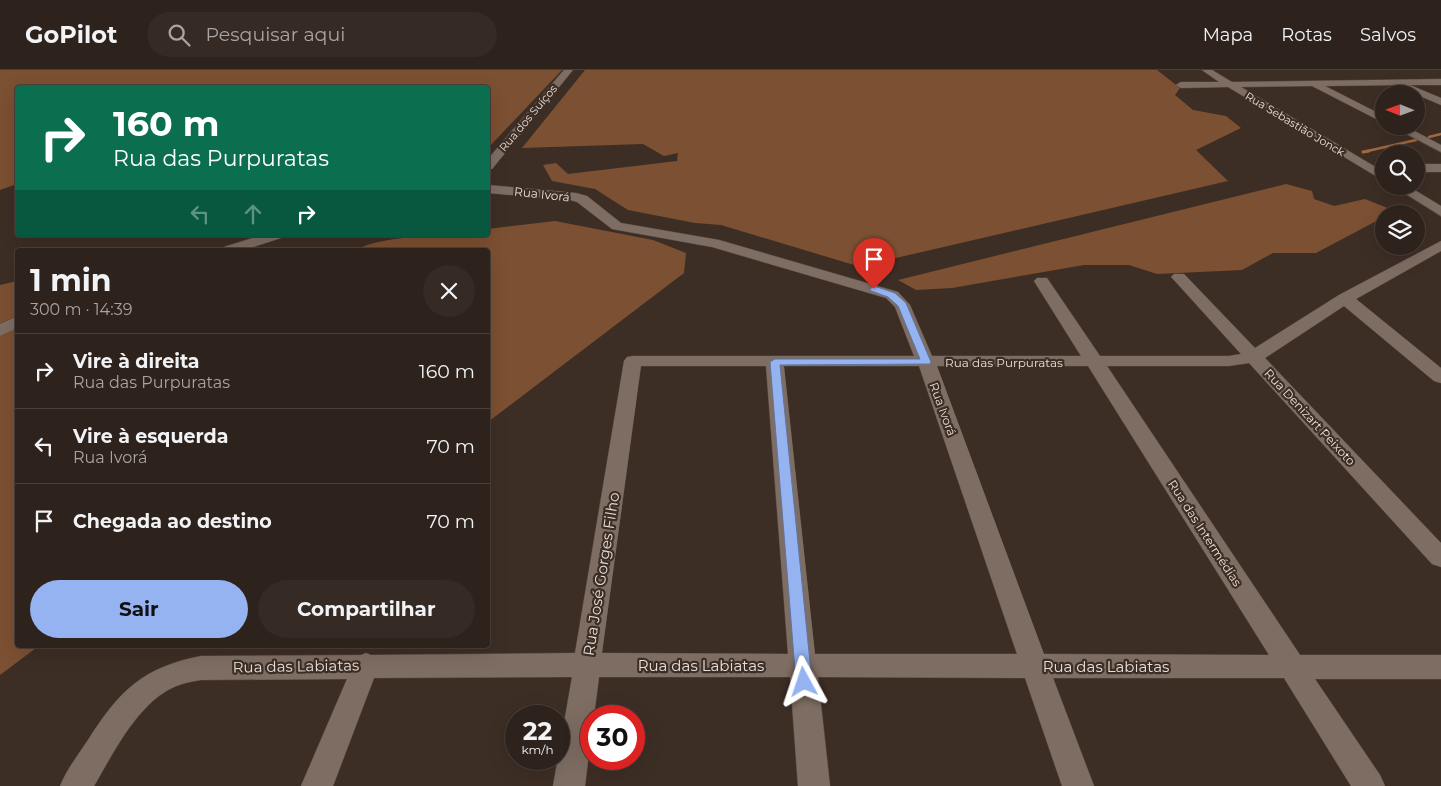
<!DOCTYPE html>
<html lang="pt">
<head>
<meta charset="utf-8">
<style>
  body { margin:0; font-family:Montserrat,sans-serif; background:#362a25; color:#f1f3f6; height:100vh; display:flex; flex-direction:column; font-size:19px; white-space:nowrap }
  * { box-sizing:border-box; margin:0 }
  p { font-size:16px; color:#a7a4a3 }
  .icon { flex:none; width:28px; height:28px; fill:none; stroke:currentColor; stroke-width:2; stroke-linecap:round; stroke-linejoin:round }
  .map { position:relative; flex:1; overflow:hidden }
  .drawer { position:absolute; left:15px; top:178px; width:475px; height:400px; display:flex; flex-direction:column; background:#2e221c; border-radius:5px; box-shadow:0 5px 20px #0002,0 0 0 1px #493f3b }
  .drawer>* { flex:none }
  .top-card { position:absolute; left:15px; top:15px; width:475px; height:152px; border-radius:5px; box-shadow:0 5px 20px #0002,0 0 0 1px #493f3b; background:#0b6e4f; color:#fff; overflow:hidden }
  .needle { width:32px; rotate:271deg }
  .tools { position:absolute; left:1375px; top:15px; display:grid; gap:10px }
  .tools a { display:grid; place-items:center; width:50px; height:50px; border-radius:50%; background:#2e221c; box-shadow:0 5px 20px #0002,0 0 0 1px #493f3b; font-size:25px }
  .speed { position:absolute; left:505px; top:635px; display:flex; gap:10px; font-size:25px; font-weight:700; text-align:center }
  .speed>* { display:grid; place-content:center; width:65px; height:65px; border-radius:50%; background:#2e221c; box-shadow:0 5px 20px #0002,0 0 0 1px #493f3b; line-height:1 }
  .speed small { font-size:12px; font-weight:400 }
  .speed .limit { border:8px solid #d22; background:#fff; color:#111 }
  .pin { position:absolute; display:grid; place-items:center; width:42px; height:42px; color:#fff; margin:-51px -21px; border-radius:50% 50% 50% 0; rotate:-45deg; box-shadow:0 0 5px #0007 }
  .pin .icon { rotate:45deg }
  .me { position:absolute; width:55px; margin:-28px; rotate:355deg; stroke-linejoin:round; filter:drop-shadow(0 0 4px #0008) }
  .turn { display:flex; align-items:center; gap:18px; height:105px; padding:0 15px; font-size:22px }
  .turn .icon { width:65px; height:65px; stroke-width:2.5 }
  .turn b { display:block; font-size:35px; line-height:42px }
  .lanes { display:flex; align-items:center; height:48px; padding:0 15px; background:#0003; justify-content:center; gap:25px; direction:ltr }
  .lanes .off { opacity:.35 }
  .round { display:grid; place-items:center; flex:none; width:52px; height:52px; border-radius:26px; background:#362a25 }
  .summary { display:flex; align-items:center; justify-content:space-between; height:85px; padding:0 15px }
  h1 { font-size:30px; font-weight:700; line-height:38px }
  .primary-button { display:flex; gap:10px; margin-top:auto; padding:10px 15px }
  .primary-button a { flex:1; height:58px; border-radius:30px; background:#95b2f1; color:#111; font-size:20px; font-weight:700; line-height:58px; text-align:center }
  .primary-button a+a { background:#362a25; color:#f1f3f6 }
  ul { padding:0; list-style:none }
  li { display:flex; align-items:center; gap:15px; height:75px; padding:0 15px; border-top:1px solid #493f3b }
  li div { flex:1 }
  li b { display:block; font-size:19px }
  li em { font-style:normal }
  header { display:flex; align-items:center; gap:30px; box-sizing:border-box; height:70px; padding:0 25px; background:#2e221c; border-bottom:1px solid #493f3b }
  header strong { font-size:24px }
  nav { display:flex; gap:28px; margin-inline-start:auto; font-size:18px }
  .search { width:350px; height:45px; background:#362a25; display:flex; align-items:center; gap:12px; box-sizing:border-box; padding:0 18px; border-radius:28px; color:#a7a4a3; font-size:19px }
  .map>svg:first-child { display:block }
</style>
</head>
<body>
<header>
<strong>GoPilot</strong>
<div class="search"><svg class="icon" aria-label="search" viewBox="0 0 24 24"><circle cx="10" cy="10" r="6"/><path d="M15 15l6 6"/></svg>Pesquisar aqui</div>
<nav><a>Mapa</a><a>Rotas</a><a>Salvos</a></nav>
</header>
<div class="map">
<svg width="1441" height="716" viewBox="0 0 1441 716">
  <rect width="100%" height="100%" fill="#3d2e25"/>
  <path fill="#7c5032" d="M0,0H562L488,78V18H18L17,114L0,120Z
    M585,0H1157L1180,18L1175,25L1193,40L1226,46L1241,58L1196,80L1228,111L883,191L864,198L721,155L695,153L628,140L595,119L552,111L543,95L556,93L568,104L677,91L678,83L664,86L643,74L522,78Z
    M1286,114L1312,121L1314,129L1334,136L1365,129L1390,139L1388,144H1384V147L1316,183H1273L1242,200L1157,204L1129,195H1084L952,218L916,220L898,210Z
    M555,151L653,170L686,183L684,203L488,352V180H356C384,164 454,165 488,165V159Z
    M17,211L18,575H40L0,605V215Z"/>
  <g fill="none" stroke-linecap="round" stroke-linejoin="round">
    <path stroke="#a16840" stroke-width="2.5" d="M1429,67L1441,64
      M1363,82L1416,70"/>
    <path stroke="#a16840" stroke-width="3" d="M1363,82L1369,81"/>
    <g stroke="#574a42" stroke-width="1">
      <path id="minor" d="M564,0H573L492,99H488V89Z
        M1202,0H1212L1232,12L1441,9V15H1410L1441,28V35L1401,18L1400,15L1325,16L1384,46V53L1312,16L1241,17L1384,102V111L1228,17L1181,18L1176,15L1181,12H1219Z
        M1391,56H1405L1441,75V82Z
        M1416,94H1441V102H1416Z
        M488,115L576,123L587,126L621,153L719,170L898,222L910,235L932,286H1081L1034,211L1037,208H1047L1100,286H1229L1241,284L1174,210L1171,207L1174,204H1184L1255,278L1339,225L1441,171V181L1356,229L1441,298V313L1434,311L1344,236L1265,288L1441,473V497L1432,494L1249,293L1229,296H1107L1300,585H1441V609H1315L1380,705L1385,716H1351L1284,608H1053L1094,716H1062L1025,608L818,607L830,716H798L790,607H599L594,646H591V667L585,716H553L572,607L374,608L333,716H301L347,609L201,610C195,611 188,612 182,614C141,626 114,682 94,716H60C67,699 78,685 88,670C119,621 143,597 201,586L361,585L366,583L371,585L575,583L624,291L627,287L633,286H914L895,237L886,228L712,177L612,159L577,132L570,130L488,123ZM641,296H766L788,584L602,583ZM784,296H919L1017,584H815ZM937,296H1088L1269,585L1044,584Z
        M1393,116H1408L1441,136V146Z
        M262,165H283L281,168L244,180H222L224,177Z
        M18,246V258L0,266V254Z"/>
    </g>
    <use href="#minor" fill="#7e6d62" fill-rule="evenodd"/>
  </g>
  <path fill="#95b2f1" stroke="#61749d" d="M874,216L895,223L906,233L931,292L930,294L780,295L812,612L810,617L804,619L799,617L796,612L770,292L775,289H920L898,236L888,227L871,221L870,219Z"/>
  <g text-anchor="middle" dominant-baseline="central" stroke-width="4.5" stroke-linejoin="round" paint-order="stroke">
    <g font-size="11" fill="#e9dfd9" stroke="#3d2e25">
      <text transform="translate(528 48) rotate(-50)">Rua dos Suíços</text>
      <text transform="translate(1295 54) rotate(31)">Rua Sebastião Jonck</text>
    </g>
    <g font-size="12" fill="#e9dfd9" stroke="#3d2e25">
      <text transform="translate(542 124) rotate(6)">Rua Ivorá</text>
      <text x="1004" y="292">Rua das Purpuratas</text>
      <text transform="translate(943 339) rotate(70)">Rua Ivorá</text>
      <text transform="translate(1310 347) rotate(47)">Rua Denizart Peixoto</text>
      <text transform="translate(1205 463) rotate(57)">Rua das Intermédias</text>
    </g>
    <g font-size="15" fill="#e9dfd9" stroke="#3d2e25">
      <text transform="translate(601 504) rotate(-81)">Rua José Gorges Filho</text>
      <text x="701" y="595">Rua das Labiatas</text>
      <text transform="translate(296 596) rotate(-1)">Rua das Labiatas</text>
      <text x="1106" y="596">Rua das Labiatas</text>
    </g>
  </g>
</svg>
<div class="tools">
<a><svg class="needle" viewBox="-14 -14 28 28"><path d="M0-13l5 13h-10z" fill="#e53935"/><path d="M0 13l5-13h-10z" fill="#a7a4a3"/></svg></a>
<a><svg class="icon" aria-label="search" viewBox="0 0 24 24"><circle cx="10" cy="10" r="6"/><path d="M15 15l6 6"/></svg></a>
<a><svg class="icon" aria-label="layers" viewBox="0 0 24 24"><path d="M12 4l9 5-9 5-9-5zM3 14l9 5 9-5"/></svg></a>
</div>
<div class="speed"><div>22<small>km/h</small></div><div class="limit">30</div></div>
<div class="pin" style="left:874px;top:219px;background:#d93025"><svg class="icon" aria-label="arrive" viewBox="0 0 24 24"><path d="M6 21V4h12l-3 4 3 4H6"/></svg></div>
<svg class="me" style="left:804px;top:612px" viewBox="-20 -20 40 40"><path d="M0-17L14 15 0 8-14 15z" fill="#95b2f1" stroke="#fff" stroke-width="4"/></svg>
<div class="top-card">
<div class="turn"><svg class="icon" aria-label="right" viewBox="0 0 24 24"><path d="M7 20v-9h11M14 6l5 5-5 5"/></svg><div><b>160 m</b>Rua das Purpuratas</div></div>
<div class="lanes"><svg class="icon off" aria-label="left" viewBox="0 0 24 24"><path d="M17 20v-9H6M10 6l-5 5 5 5"/></svg><svg class="icon off" aria-label="ahead" viewBox="0 0 24 24"><path d="M12 20V5M6 11l6-6 6 6"/></svg><svg class="icon" aria-label="right" viewBox="0 0 24 24"><path d="M7 20v-9h11M14 6l5 5-5 5"/></svg></div>
</div>
<section class="drawer">
<div class="summary"><div><h1>1 min</h1><p>300 m · 14:39</p></div><a class="round"><svg class="icon" aria-label="close" viewBox="0 0 24 24"><path d="M6 6l12 12M18 6L6 18"/></svg></a></div>
<ul>
<li><svg class="icon" aria-label="right" viewBox="0 0 24 24"><path d="M7 20v-9h11M14 6l5 5-5 5"/></svg><div><b>Vire à direita</b><p>Rua das Purpuratas</p></div><em>160 m</em></li>
<li><svg class="icon" aria-label="left" viewBox="0 0 24 24"><path d="M17 20v-9H6M10 6l-5 5 5 5"/></svg><div><b>Vire à esquerda</b><p>Rua Ivorá</p></div><em>70 m</em></li>
<li><svg class="icon" aria-label="arrive" viewBox="0 0 24 24"><path d="M6 21V4h12l-3 4 3 4H6"/></svg><div><b>Chegada ao destino</b></div><em>70 m</em></li>
</ul>
<div class="primary-button"><a>Sair</a><a>Compartilhar</a></div>
</section>
</div>
</body>
</html>
